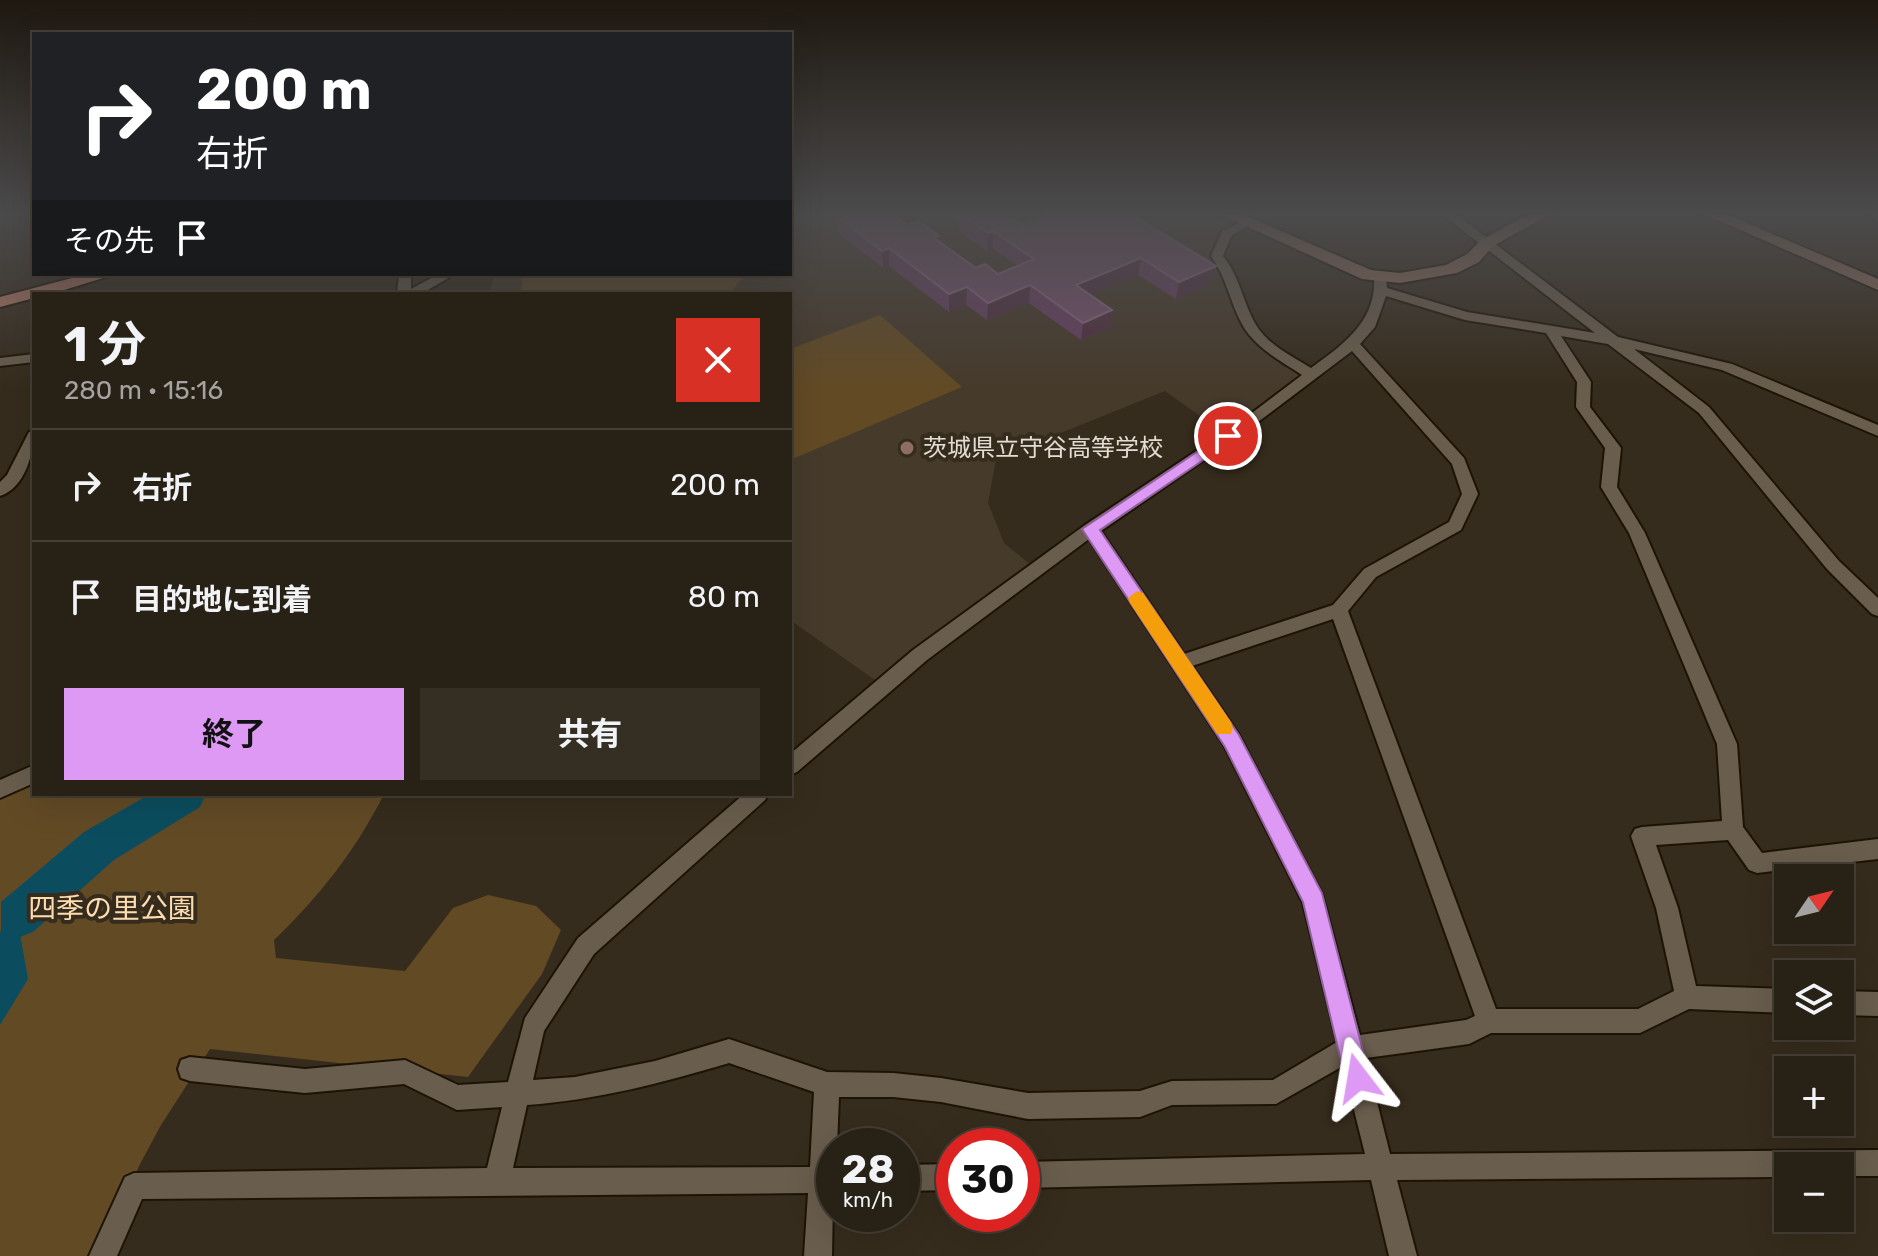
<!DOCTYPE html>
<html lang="ja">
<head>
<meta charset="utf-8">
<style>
  body { margin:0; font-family:Rubik,"Noto Sans JP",sans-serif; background:#342e23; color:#f1f3f6; height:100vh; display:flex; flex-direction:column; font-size:30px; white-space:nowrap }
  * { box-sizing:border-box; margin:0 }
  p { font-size:26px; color:#a5a3a1 }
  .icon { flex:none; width:44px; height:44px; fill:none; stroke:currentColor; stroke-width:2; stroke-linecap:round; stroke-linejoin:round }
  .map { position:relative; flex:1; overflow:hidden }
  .panel { position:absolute; left:32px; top:292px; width:760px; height:504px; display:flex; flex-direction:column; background:#282116; border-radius:0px; box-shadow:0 8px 32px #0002,0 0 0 2px #443e35 }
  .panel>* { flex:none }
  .top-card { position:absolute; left:32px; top:32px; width:760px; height:244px; border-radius:0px; box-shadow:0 8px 32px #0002,0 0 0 2px #443e35; background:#202124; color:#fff; overflow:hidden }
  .needle { width:52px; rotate:55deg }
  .fabs { position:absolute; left:1774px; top:864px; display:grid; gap:16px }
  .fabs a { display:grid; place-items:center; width:80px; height:80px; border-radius:0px; background:#282116; box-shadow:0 8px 32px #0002,0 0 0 2px #443e35; font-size:40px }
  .speed { position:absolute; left:816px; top:1128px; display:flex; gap:16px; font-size:40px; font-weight:700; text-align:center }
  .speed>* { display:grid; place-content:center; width:104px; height:104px; border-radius:50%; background:#282116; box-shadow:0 8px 32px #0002,0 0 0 2px #443e35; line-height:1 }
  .speed small { font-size:20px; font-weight:400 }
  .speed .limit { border:12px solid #d22; background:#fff; color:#111 }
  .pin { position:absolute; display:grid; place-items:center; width:68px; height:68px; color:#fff; margin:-34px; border:4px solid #fff; border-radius:50%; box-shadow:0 2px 8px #0007 }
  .me { position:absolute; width:88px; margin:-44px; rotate:346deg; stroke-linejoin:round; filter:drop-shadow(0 0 6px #0008) }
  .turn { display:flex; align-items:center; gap:28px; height:168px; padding:0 32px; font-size:36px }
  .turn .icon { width:104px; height:104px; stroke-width:2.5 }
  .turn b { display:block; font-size:56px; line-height:68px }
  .then { display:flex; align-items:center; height:76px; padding:0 32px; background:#0003; gap:16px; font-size:30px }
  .round { display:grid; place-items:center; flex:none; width:84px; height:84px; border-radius:0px; background:#342e23 }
  .headline { display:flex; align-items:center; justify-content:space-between; height:136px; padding:0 32px }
  h1 { font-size:48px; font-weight:700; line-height:60px }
  .action { display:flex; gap:16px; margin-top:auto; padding:16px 32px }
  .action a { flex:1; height:92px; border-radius:0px; background:#dd99f3; color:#111; font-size:32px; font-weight:700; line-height:92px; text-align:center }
  .action a+a { background:#342e23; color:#f1f3f6 }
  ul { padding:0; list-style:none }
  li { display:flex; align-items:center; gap:24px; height:112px; padding:0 32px; border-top:2px solid #443e35 }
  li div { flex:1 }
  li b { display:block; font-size:30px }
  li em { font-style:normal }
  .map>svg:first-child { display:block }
</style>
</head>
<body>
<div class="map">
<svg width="1878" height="1256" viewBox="0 0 1878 1256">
  <rect width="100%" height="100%" fill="#362c1d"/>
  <path fill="#463a2b" d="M790,212H1207L1234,226L1218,233L1217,256L1257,337L1312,375L1228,436L1165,391L996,459L988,503L1004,543L1036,569L882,685L790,620V294H490L494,274H790Z"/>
  <path fill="#624a25" d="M523,274H746L729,294H521Z
    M880,315L962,387L790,460V349Z
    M34,774V794H384C356,850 319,897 274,940L276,958L405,971L453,908L488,895L536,906L561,930L542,974L468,1077L210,1049L161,1125L139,1166L103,1256H0V789Z"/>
  <path fill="#0b4d5e" d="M17,917L28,979L0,1025V1136V932Z"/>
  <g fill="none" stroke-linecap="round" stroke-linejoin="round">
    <path fill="#0b4d5e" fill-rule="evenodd" d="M150,794H206L200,807L114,860L33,932L17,938L1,932V902L84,832Z"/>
    <g stroke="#1e1406" stroke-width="4">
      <path id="street" d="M1439,212H1453L1618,337L1732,364L1878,425V436L1722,370L1634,349L1709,407L1839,561L1878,598V616L1872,614L1827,569L1699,413L1608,344L1561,336L1591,382L1590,407L1621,448L1617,487L1645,533L1737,744L1743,827L1762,853L1878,839V859L1757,873L1749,870L1728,840L1656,845L1678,908L1696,986L1788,989V1013L1689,1009L1640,1033H1491L1469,1044L1366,1058L1390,1154L1878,1150V1176H1840V1166H1788V1177L1397,1180L1417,1256H1389L1371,1180L1022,1188V1162L1365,1154L1343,1066L1276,1104L1172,1105L1140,1117L1028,1119L941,1102L893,1097H839L837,1146H834L832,1256H804L808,1193L142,1199L117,1256H89L125,1177L134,1173L487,1168L502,1107L457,1110L404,1084L305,1093L190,1081L181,1078L178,1069L181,1060L190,1057L305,1069L405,1060L458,1085L508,1082L525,1018L578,938L744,794H768L765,800L594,954L544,1031L533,1080L575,1077L655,1061L729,1039L827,1072L893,1073L941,1078L1028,1093L1140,1091L1172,1081L1273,1080L1337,1042L1303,903L1225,747L1089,539L927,660L797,772L790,775V754L913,650L1085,525L1240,422L1302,375C1281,361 1257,349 1243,326C1230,303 1227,278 1211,256L1222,231L1246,220L1252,224L1231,236L1223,256C1240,277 1243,303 1256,325C1268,345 1292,356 1311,368C1343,345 1377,321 1374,277L1380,273L1386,277L1387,288L1467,312L1595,333ZM1386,296L1465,320L1546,333L1577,382L1576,407L1605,448L1601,487L1629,533L1717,744L1722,821L1642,827L1635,829L1631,836L1656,908L1674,991L1638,1009H1496L1348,611L1376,577L1461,530L1478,494L1464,458L1360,344L1375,327ZM1352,351L1452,464L1462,494L1449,522L1364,569L1333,605L1184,654L1101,531L1250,428ZM1333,619L1475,1016L1466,1020L1360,1035L1322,894L1239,735L1192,666ZM729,1063L814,1092L810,1167L513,1168L527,1105C597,1100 662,1083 729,1063Z
        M1866,212H1878V221Z
        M399,274H411V289L439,274H455L421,294H397Z
        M34,354V362L0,366V358Z
        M34,430C34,453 25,488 0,496V482L7,475L29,432Z
        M34,765V783L0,798V780Z
        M1840,991L1878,992V1016L1840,1015Z
        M954,1164V1190L902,1191V1165Z"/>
    </g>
    <g stroke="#1e1406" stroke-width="4">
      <path id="secondary" d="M1215,212H1237L1371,270L1400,273L1446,265L1467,254L1481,240L1533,212H1554L1493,246L1479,262L1457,273L1400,283L1362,279Z
        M1699,212H1721L1878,279V290Z"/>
    </g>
    <g stroke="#1e1406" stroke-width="4">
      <path id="primary" d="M87,274H116L51,294H34V298L0,307V297Z"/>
    </g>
    <use href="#street" fill="#695d4d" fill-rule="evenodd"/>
    <use href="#secondary" fill="#8d6c59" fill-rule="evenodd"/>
    <use href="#primary" fill="#b27a66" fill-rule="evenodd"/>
  </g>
  <path fill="#674063" d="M944,212H1001L1023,225L1045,217L1042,215V212H1127L1212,283L1176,299L1138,275L1091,295L1112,310L1110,328L1081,340L1029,303L987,320L966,305L949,312L889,266L883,268L838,233L837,216L908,225L939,241L976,268L998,274L1018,266L993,249L987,251L959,231V225L944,214Z"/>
  <path fill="#4e3142" d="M993,231V249L987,251L988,233Z
    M889,248V266L883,268L882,251Z
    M1141,258L1138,275L1074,303L1076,285Z
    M1216,266L1212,283L1176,299L1179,282Z
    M1030,285L1029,303L987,320L988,303Z
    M967,287L966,305L949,312V294Z
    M1112,310L1110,328L1081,340L1083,323Z"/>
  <path fill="#75516f" stroke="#86667f" stroke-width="2" d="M848,212H890L908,225L918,221L939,236L934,238L976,268L985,264L998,274L1034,259L993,231L988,233L959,214L964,212H1001L1023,225L1056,212H1127L1216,266L1179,282L1141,258L1076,285L1112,310L1083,323L1030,285L988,303L967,287L949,294L889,248L882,251L837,216Z"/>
  <linearGradient id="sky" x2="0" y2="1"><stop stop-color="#1e1810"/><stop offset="0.55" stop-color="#4c4b4c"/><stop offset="1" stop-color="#4c4b4c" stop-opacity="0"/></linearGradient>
  <rect width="1878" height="388" fill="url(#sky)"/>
  <path fill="#dd99f3" stroke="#90639e" stroke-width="2" d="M1228,431L1233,433V440L1100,530L1239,735L1322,893L1370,1078L1366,1086L1358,1090L1349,1086L1345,1078L1303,902L1225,747L1082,529Z"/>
  <path fill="#f59e0b" d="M1137,591L1143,593L1231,722L1233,728L1231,734H1217L1130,603L1128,598Z"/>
  <circle fill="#8d6e63" stroke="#362c1d" stroke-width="3" cx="907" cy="448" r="8"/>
  <g text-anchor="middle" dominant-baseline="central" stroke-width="8" stroke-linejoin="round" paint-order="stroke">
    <g font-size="24" fill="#e3dcd3" stroke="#362c1d" text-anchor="start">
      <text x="923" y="448">茨城県立守谷高等学校</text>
    </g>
    <g font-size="28" fill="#fdddb0" stroke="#362c1d">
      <text x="112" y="908">四季の里公園</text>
    </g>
  </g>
</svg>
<div class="fabs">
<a><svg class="needle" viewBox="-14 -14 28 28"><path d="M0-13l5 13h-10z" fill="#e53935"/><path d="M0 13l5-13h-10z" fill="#a5a3a1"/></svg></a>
<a><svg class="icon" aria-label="layers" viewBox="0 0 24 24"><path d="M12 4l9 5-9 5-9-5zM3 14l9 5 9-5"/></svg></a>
<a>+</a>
<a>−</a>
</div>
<div class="speed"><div>28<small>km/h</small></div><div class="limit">30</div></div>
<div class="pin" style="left:1228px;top:436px;background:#d93025"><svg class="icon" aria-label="arrive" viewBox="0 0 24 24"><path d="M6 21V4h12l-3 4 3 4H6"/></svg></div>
<svg class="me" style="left:1358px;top:1078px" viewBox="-20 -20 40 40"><path d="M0-17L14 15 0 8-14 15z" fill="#dd99f3" stroke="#fff" stroke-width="4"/></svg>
<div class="top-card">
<div class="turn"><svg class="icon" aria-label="right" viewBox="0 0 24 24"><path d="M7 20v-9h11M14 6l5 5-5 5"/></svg><div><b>200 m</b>右折</div></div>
<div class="then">その先<svg class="icon" aria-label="arrive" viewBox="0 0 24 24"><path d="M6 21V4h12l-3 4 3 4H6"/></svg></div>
</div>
<section class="panel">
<div class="headline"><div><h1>1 分</h1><p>280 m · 15:16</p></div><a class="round" style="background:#d93025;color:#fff"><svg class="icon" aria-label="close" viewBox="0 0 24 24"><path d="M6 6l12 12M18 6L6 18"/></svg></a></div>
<ul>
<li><svg class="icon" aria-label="right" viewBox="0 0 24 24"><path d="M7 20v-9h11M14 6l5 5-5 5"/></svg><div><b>右折</b></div><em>200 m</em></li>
<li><svg class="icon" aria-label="arrive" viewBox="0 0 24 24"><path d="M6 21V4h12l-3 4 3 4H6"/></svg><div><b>目的地に到着</b></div><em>80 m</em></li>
</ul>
<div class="action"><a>終了</a><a>共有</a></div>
</section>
</div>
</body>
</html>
